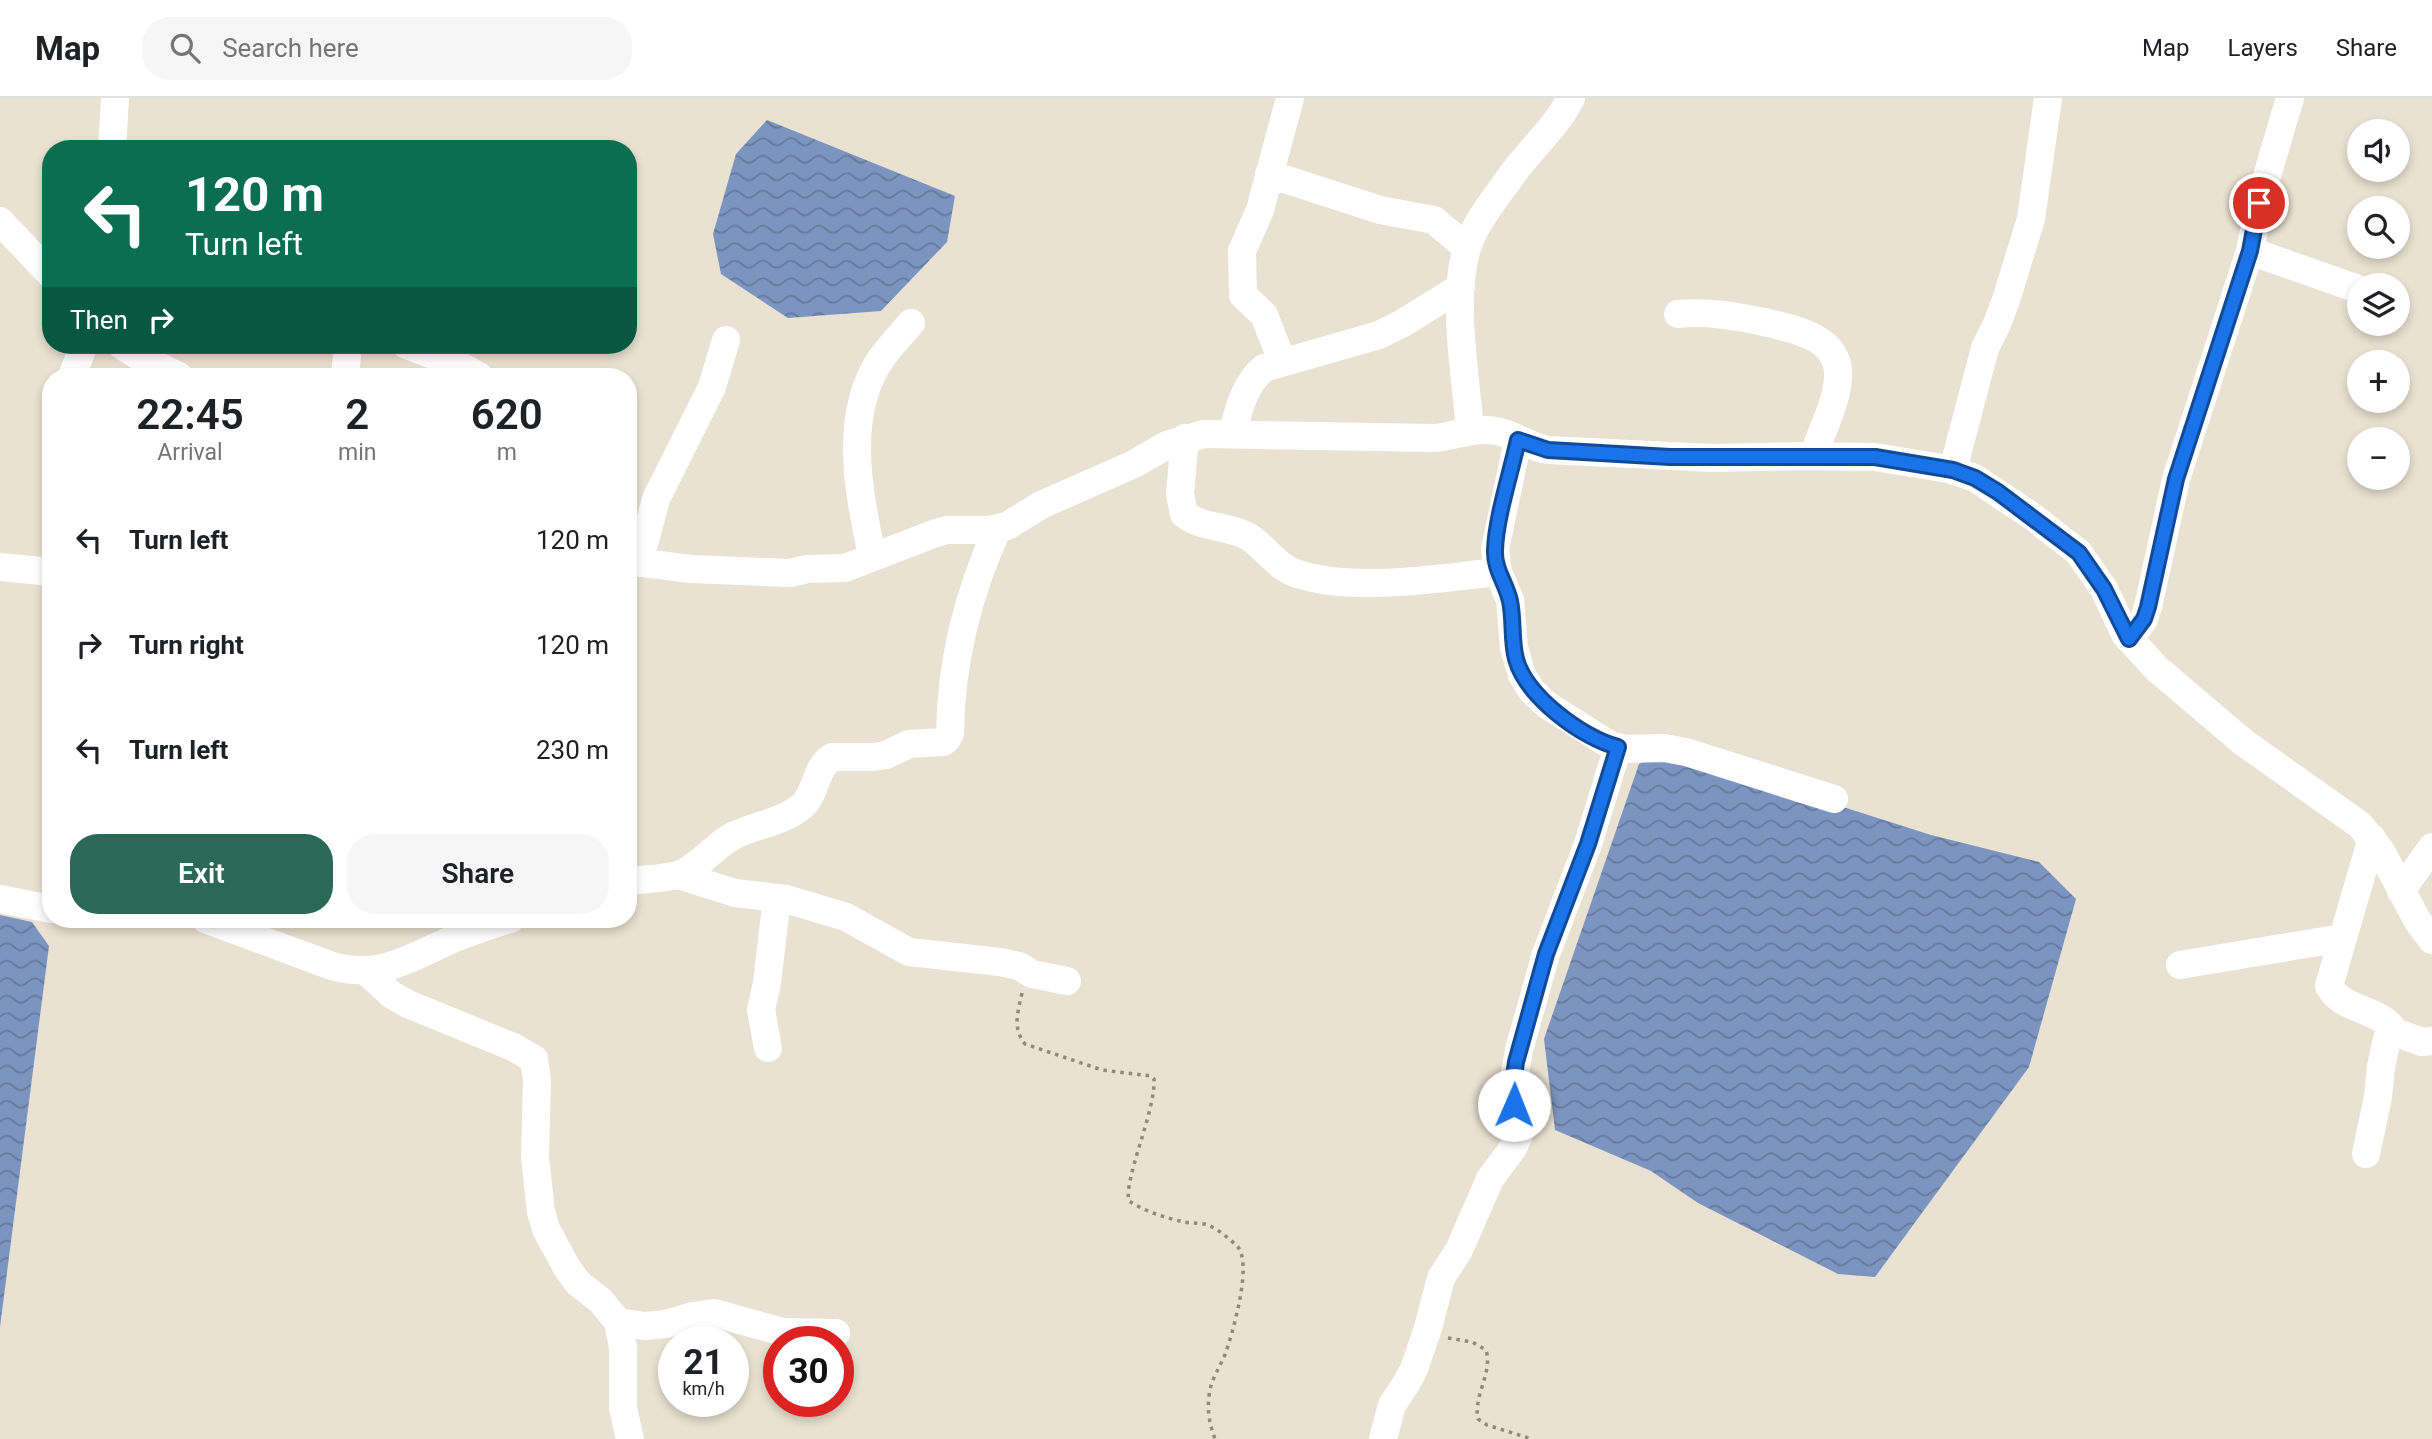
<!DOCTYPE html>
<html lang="en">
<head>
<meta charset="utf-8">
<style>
  body { margin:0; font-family:Roboto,sans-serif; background:#f6f6f6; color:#202124; height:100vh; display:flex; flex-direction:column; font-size:26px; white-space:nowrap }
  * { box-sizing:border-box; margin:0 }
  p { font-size:23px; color:#757577 }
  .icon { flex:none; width:38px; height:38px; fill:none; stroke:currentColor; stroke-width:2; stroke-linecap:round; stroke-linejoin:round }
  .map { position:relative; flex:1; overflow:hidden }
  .side { position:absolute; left:42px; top:270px; width:595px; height:560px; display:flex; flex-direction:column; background:#fff; border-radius:28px; box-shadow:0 4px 10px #0003 }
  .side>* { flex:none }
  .banner { position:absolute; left:42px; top:42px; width:595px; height:214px; border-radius:28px; box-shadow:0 4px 10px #0003; background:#0b6e4f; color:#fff; overflow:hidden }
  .controls { position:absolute; left:2347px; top:21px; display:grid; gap:14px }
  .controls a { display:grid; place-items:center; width:63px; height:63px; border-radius:50%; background:#fff; box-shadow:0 4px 10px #0003; font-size:35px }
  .speed { position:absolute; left:658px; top:1228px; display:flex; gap:14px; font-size:35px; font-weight:700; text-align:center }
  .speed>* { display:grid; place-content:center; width:91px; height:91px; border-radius:50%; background:#fff; box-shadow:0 4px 10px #0003; line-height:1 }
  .speed small { font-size:18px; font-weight:400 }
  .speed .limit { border:10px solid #d22; background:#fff; color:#111 }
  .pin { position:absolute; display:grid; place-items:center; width:60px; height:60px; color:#fff; margin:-30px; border:4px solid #fff; border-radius:50%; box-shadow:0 2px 7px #0007 }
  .me { position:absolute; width:77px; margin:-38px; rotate:1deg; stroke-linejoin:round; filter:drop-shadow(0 0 5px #0008) }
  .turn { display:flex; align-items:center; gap:24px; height:147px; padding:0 28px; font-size:32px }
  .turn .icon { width:91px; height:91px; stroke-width:2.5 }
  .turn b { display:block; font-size:49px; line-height:60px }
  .then { display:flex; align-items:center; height:66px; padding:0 28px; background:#0003; gap:14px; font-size:26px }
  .eta { display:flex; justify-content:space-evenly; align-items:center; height:119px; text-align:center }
  .eta b { font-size:42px; font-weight:600; line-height:49px }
  .primary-button { display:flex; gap:14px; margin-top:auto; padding:14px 28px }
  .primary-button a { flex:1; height:80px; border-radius:28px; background:#2a6955; color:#fff; font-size:28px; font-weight:600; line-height:80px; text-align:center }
  .primary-button a+a { background:#f6f6f6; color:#202124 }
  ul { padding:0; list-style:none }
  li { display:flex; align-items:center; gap:21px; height:105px; padding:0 28px }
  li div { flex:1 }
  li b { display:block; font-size:26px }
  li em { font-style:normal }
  header { display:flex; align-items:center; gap:42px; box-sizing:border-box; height:98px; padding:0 35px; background:#fff; border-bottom:2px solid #e0e0e0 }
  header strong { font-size:33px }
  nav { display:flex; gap:38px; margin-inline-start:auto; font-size:24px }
  .search { width:490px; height:63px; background:#f6f6f6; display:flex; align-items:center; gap:18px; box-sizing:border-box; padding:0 24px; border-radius:28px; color:#757577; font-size:26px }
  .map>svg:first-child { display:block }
</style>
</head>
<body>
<header>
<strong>Map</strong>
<div class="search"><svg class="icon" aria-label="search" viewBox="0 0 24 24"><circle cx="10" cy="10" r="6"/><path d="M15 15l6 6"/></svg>Search here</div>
<nav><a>Map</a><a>Layers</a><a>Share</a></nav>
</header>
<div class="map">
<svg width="2432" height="1341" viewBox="0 0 2432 1341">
  <defs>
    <pattern id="water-waves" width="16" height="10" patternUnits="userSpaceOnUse" patternTransform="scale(1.75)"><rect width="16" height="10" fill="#7c94c0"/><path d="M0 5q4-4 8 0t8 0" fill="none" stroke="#66799c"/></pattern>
  </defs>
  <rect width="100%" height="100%" fill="#e9e1d1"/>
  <path fill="url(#water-waves)" d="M767,22L955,98L947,144L881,213L788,220L721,176L713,136L736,56Z
    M1659,655L1702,664L1931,737L2039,764L2076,801L2029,969L1875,1179L1838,1176L1698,1105L1651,1073L1555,1032L1544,941L1639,666Z
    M0,817L32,824L49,848L0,1229Z"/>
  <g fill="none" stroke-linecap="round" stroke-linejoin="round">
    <path stroke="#8f897e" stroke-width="3.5" stroke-dasharray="3.5 5" stroke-linecap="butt" d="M1022,895C1018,914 1012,930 1025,946L1102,972L1151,978L1154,981C1156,1012 1123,1083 1129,1103C1144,1113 1166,1120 1184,1124C1193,1126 1202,1124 1210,1128C1219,1132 1228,1140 1236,1147C1254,1162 1233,1233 1226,1254C1220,1270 1210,1282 1209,1299C1207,1314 1210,1327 1215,1341
      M1448,1240L1472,1244L1486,1252C1493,1275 1473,1298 1478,1321L1487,1327L1532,1341"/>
    <path stroke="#fff" stroke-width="28" d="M112,51L115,0
      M1269,76L1380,112L1434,122L1467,150
      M0,123L51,177
      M2250,153L2358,191
      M1678,216C1708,213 1734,218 1764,224C1794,231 1841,239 1838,280C1837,304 1821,335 1813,358
      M121,247L140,259L179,278
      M406,247L457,266L479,278
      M1282,263L1264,217L1243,197L1242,153L1260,112L1290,0
      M72,278L84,247
      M345,278L347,258L346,247
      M1470,332C1466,279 1451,201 1467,150C1475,125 1494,102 1509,81C1528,53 1556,30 1571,0
      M1232,336C1239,311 1244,287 1264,270L1379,237L1403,225L1461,189
      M1185,340L1180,396L1184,416C1203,431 1229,427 1249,439C1266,450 1276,468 1295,475C1352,495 1440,480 1498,474
      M1518,342L1495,451L1498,474L1510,502L1514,550L1522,577L1532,593L1547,607L1610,647L1626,651L1664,650L1686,654L1834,701
      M1953,372L1985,250L1997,226L2006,202L2031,121L2048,0
      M872,459C860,397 843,325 877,267C886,252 899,239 911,225
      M628,463L691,471L790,475L807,471L845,470L936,435L947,432H990L1007,428L1041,407L1134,366L1167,347L1204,336L1435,340C1456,338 1474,329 1496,333C1514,336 1529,349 1548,352L1713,360L1806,358L1875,359L1948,371L1975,380L2033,419L2079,455L2104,491L2125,536L2156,570L2243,644L2360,727L2381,753L2417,822L2432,842
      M639,465L656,401L712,289L726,242
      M0,469L51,474
      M2129,541L2144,521L2148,509L2176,381L2250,153L2259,105L2290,0
      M2372,740L2329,888C2341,913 2382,910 2395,934
      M678,777L735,795L786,801L846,819L909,854L1000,864L1019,868L1032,876L1067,883
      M628,783C645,781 665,781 681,776C699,769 714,748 733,738C754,727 784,724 802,708C817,695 815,669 832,659H873L886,657L909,646L943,644L947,641L950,635C951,564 968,495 998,430
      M2401,793L2432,749
      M0,801L51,811
      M205,821L332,868C380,882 412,859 455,840C473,833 492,826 511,821
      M2180,867L2342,840
      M366,873L392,897L408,906L513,949L534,961L537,982L535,1059L541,1114L546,1131L567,1170L578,1185L601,1203L618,1224L623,1249V1310L630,1341
      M768,950L761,912L767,885L777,800
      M2366,1056L2378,999L2381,969L2387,941L2395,934L2422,944L2432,943
      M618,1224L645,1228L666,1226L693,1218L714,1215L783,1234L836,1235
      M1383,1341L1392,1307L1406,1286L1414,1271L1428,1230L1441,1180L1459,1152L1490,1081L1513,1050L1519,1037L1512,992L1519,952L1546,856L1588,746L1618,649"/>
  </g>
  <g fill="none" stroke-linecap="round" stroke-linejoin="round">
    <g stroke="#114b97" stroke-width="18">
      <path id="route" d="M1514,1007L1512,992L1516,964L1546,856L1588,746L1618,649C1582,640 1526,598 1516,561C1511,542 1514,522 1510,503C1506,485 1494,471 1495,452C1496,420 1511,374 1518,342L1548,352L1670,359H1875L1953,372L1975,380L1998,394L2079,455L2104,491L2129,541L2144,521L2148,509L2176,381L2250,153L2259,105"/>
    </g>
    <use href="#route" stroke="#1a73e8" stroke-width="12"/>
  </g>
</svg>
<div class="controls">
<a><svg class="icon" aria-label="sound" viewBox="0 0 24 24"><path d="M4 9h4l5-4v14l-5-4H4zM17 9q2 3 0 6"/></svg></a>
<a><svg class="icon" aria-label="search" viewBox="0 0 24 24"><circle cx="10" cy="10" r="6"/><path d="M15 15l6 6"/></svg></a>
<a><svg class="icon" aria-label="layers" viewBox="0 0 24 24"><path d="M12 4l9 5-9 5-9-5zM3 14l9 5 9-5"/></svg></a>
<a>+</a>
<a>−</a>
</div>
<div class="speed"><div>21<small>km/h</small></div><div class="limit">30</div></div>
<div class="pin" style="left:2259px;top:105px;background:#d93025"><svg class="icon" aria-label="arrive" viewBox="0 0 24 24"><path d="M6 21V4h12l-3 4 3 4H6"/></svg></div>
<svg class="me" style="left:1514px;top:1007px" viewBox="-20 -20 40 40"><circle r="19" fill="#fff"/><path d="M0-13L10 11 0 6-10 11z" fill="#1a73e8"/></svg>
<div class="banner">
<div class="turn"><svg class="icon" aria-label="left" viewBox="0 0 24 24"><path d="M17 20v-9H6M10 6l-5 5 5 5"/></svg><div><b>120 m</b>Turn left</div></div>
<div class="then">Then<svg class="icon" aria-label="right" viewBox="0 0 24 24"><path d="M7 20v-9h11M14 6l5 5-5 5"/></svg></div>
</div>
<section class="side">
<div class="eta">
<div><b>22:45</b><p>Arrival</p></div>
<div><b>2</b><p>min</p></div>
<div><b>620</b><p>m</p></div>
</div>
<ul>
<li><svg class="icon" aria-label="left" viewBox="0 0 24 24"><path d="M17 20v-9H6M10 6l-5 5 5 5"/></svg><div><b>Turn left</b></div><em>120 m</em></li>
<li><svg class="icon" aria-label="right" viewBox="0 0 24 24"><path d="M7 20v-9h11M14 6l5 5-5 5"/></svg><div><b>Turn right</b></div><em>120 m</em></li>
<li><svg class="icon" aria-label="left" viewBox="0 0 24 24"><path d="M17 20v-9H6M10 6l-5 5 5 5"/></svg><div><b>Turn left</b></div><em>230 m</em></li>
</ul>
<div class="primary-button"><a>Exit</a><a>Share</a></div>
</section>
</div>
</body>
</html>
